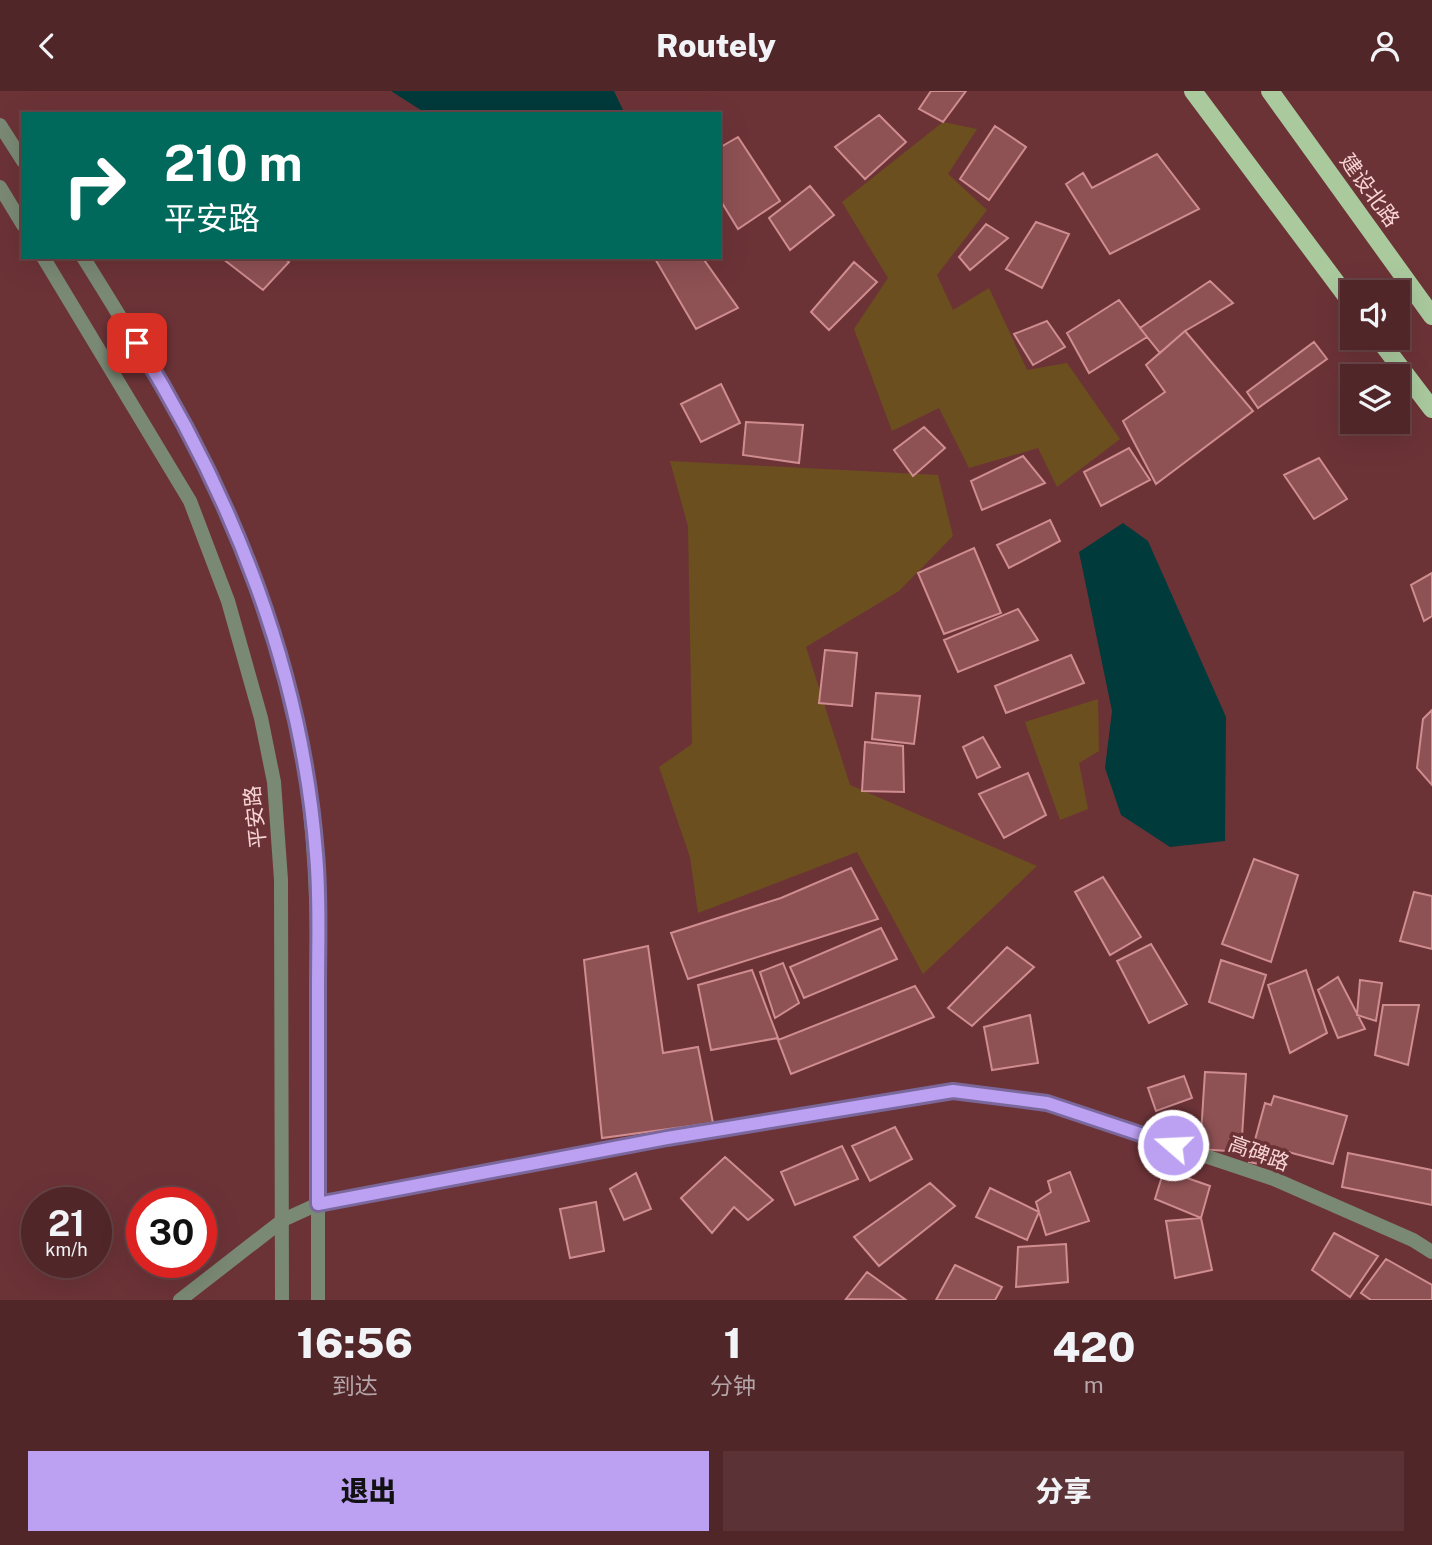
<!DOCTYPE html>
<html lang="zh">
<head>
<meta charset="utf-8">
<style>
  body { margin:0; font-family:"Public Sans","Noto Sans SC",sans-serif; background:#5b3235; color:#f1f3f6; height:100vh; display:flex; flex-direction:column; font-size:26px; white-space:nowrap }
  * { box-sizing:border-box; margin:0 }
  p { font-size:23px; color:#b4a5a8 }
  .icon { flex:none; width:38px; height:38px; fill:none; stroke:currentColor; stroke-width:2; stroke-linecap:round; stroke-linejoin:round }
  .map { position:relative; height:1209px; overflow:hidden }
  .drawer { display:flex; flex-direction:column; background:#512629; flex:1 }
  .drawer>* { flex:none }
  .guide { position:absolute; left:21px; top:21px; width:700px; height:147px; border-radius:0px; box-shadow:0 7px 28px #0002,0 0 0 2px #674346; background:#00695c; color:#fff; overflow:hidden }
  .fabs { position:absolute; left:1340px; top:189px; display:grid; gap:14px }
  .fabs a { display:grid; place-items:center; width:70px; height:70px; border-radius:0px; background:#512629; box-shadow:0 7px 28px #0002,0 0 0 2px #674346; font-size:35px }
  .speed { position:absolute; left:21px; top:1096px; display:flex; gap:14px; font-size:35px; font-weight:700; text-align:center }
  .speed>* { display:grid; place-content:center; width:91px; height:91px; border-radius:50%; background:#512629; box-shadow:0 7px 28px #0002,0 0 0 2px #674346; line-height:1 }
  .speed small { font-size:18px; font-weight:400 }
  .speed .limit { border:10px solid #d22; background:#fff; color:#111 }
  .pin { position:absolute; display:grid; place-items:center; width:60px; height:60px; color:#fff; margin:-30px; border-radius:14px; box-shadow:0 4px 10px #0006 }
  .me { position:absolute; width:77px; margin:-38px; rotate:289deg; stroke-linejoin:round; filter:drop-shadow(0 0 5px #0008) }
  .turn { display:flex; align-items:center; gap:24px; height:147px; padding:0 28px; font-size:32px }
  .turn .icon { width:91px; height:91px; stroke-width:2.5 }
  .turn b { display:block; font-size:49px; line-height:60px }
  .eta { display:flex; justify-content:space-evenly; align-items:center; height:119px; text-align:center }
  .eta b { font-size:42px; font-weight:800; line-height:49px }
  .button { display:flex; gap:14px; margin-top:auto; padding:14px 28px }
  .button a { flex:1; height:80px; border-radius:0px; background:#bca0f2; color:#111; font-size:28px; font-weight:800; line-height:80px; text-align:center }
  .button a+a { background:#5b3235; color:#f1f3f6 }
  header { display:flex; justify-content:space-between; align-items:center; height:91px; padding:0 28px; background:#512629; font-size:32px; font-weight:800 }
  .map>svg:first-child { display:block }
</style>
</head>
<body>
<header><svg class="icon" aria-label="back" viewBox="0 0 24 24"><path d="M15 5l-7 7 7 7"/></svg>Routely<svg class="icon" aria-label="person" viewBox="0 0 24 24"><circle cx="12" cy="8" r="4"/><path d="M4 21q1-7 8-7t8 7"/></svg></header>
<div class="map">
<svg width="1432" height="1209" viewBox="0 0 1432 1209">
  <rect width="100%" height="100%" fill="#6c3337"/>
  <path fill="#6c4f1f" d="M943,31L977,38L948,83L987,119L937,184L953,219L989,197L1027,279L1067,272L1120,348L1057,396L1038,357L969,377L939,317L892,340L854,238L888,187L842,111Z
    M670,370L938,384L953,445L899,500L806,556L850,694L1037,775L923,883L857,761L698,822L690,766L659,676L692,653L688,435Z
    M1098,608L1099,660L1079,672L1088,718L1060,729L1025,631Z"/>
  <path fill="#003a3b" d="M391,0H614L623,19L620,23H427Z
    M1123,432L1148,450L1226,626L1225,750L1170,756L1121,724L1105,677L1112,620L1079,461Z"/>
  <path fill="#8e5154" stroke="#d08d90" stroke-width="2" d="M931,0H966L943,31L919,18Z
    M879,24L906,51L865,88L835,56Z
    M995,35L1026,56L989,109L960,88Z
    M738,46L780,110L738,138L719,107V57Z
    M1157,63L1199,118L1110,163L1066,93L1083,82L1092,97Z
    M810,95L834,124L790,159L769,127Z
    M1036,131L1069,143L1042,197L1006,178Z
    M986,133L1008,147L970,179L959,166Z
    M225,166H283L289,171L263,199L223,168Z
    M654,166H702L738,217L696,238Z
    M854,171L877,191L829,239L811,221Z
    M1210,190L1233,212L1185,240L1160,262L1140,237Z
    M1119,209L1147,246L1089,282L1067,242Z
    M1047,230L1065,256L1033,274L1014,243Z
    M1185,240L1253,320L1156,393L1123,330L1165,301L1146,274Z
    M1314,251L1327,268L1258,317L1247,301Z
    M721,293L740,332L701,351L681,313Z
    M746,331L803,334L799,372L743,364Z
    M924,336L945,357L913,385L894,359Z
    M1129,357L1150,389L1101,415L1084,381Z
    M1023,365L1045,392L982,419L971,390Z
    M1319,367L1347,408L1314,428L1284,384Z
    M1050,429L1060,450L1009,477L997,454Z
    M974,457L1001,522L944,543L918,482Z
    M1432,482V525L1424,530L1411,494Z
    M1018,518L1038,549L958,581L944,549Z
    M825,559L857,562L852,615L819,612Z
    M1071,564L1084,592L1006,622L995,595Z
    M876,602L920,605L914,653L872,648Z
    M1432,619V694L1417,677L1423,628Z
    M983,646L1000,676L977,687L963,656Z
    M865,651L903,655L904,701L862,700Z
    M1028,682L1046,724L1004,747L979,703Z
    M1254,768L1298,784L1271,871L1222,853Z
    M851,777L878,828L688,888L671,842L781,807Z
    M1103,786L1141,846L1110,864L1075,801Z
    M1414,801L1432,805V858L1400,850Z
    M881,837L897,868L804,907L790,876Z
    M1151,853L1187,913L1149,932L1117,870Z
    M648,855L663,962L698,956L713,1032L602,1047L584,869Z
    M1007,856L1034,876L972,935L948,917Z
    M1221,869L1266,884L1253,927L1209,911Z
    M783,872L799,912L775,927L760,881Z
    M752,879L778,947L711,959L698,894Z
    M1306,879L1327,942L1290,962L1268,894Z
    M1338,886L1365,938L1338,947L1318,899Z
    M1360,889L1382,892L1376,930L1357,924Z
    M915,895L934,926L791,983L778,949Z
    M1383,914H1419L1408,974L1375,964Z
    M1030,924L1038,972L992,979L984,936Z
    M1205,981L1246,983L1241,1061L1200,1058Z
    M1184,985L1192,1007L1156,1020L1148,997Z
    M1274,1005L1347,1025L1333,1073L1277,1058L1272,1076L1249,1071L1265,1012L1271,1014Z
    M895,1036L912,1068L870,1090L852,1055Z
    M842,1055L858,1088L795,1114L781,1081Z
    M1348,1062L1432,1079V1114L1342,1096Z
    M725,1066L773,1109L748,1129L734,1116L712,1142L681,1107Z
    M1164,1079L1210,1095L1201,1127L1155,1108Z
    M1070,1081L1089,1130L1046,1144L1036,1111L1051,1101L1048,1090Z
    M636,1082L651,1118L624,1129L610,1098Z
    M930,1092L955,1115L879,1175L854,1146Z
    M990,1097L1039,1121L1027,1149L976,1126Z
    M596,1111L604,1160L570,1167L560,1118Z
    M1201,1127L1212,1179L1175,1187L1166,1130Z
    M1334,1142L1378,1165L1350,1206L1312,1179Z
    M1066,1153L1068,1191L1016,1196L1018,1156Z
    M1386,1168L1432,1194V1209H1371L1361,1202Z
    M955,1174L1002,1196L995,1209H936Z
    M867,1181L906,1209L846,1208Z"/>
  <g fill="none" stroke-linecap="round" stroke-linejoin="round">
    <path stroke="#7a8974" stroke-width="14" d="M283,1129L318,1113L460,1086L667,1047L952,1000L1047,1012L1274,1088L1413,1149L1432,1161"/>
    <path stroke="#7a8974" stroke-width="14" d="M0,34L23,70
      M0,96L23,134
      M43,166L190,410L228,510L261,627L274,691L281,789L282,1209
      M83,166C170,305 257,450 293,612C317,721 318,829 318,940C318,1029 318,1119 318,1209
      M180,1209L283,1129"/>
    <path stroke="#aaca9e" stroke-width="18" d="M1193,0L1353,214
      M1270,0L1432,225
      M1378,247L1432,318"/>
  </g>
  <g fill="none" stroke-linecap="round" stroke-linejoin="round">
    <g stroke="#7a689d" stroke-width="18">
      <path id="route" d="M137,252C233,406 302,580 316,763C320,807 318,851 318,896C318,968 318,1041 318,1113L667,1047L953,1000L1047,1012L1173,1054"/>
    </g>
    <use href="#route" stroke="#bca0f2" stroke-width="12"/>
  </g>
  <g text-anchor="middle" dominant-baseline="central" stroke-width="7" stroke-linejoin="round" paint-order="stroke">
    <g font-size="21" fill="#f8d4d5" stroke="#6c3337">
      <text transform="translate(1370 99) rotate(54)">建设北路</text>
      <text transform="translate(255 726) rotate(-96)">平安路</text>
      <text transform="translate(1259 1062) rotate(20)">高碑路</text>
    </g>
  </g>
</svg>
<div class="fabs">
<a><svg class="icon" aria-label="sound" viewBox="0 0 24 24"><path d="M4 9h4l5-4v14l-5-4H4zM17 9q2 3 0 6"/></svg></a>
<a><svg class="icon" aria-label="layers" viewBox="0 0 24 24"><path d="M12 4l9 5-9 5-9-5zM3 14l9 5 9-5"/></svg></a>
</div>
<div class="speed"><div>21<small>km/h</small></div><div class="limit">30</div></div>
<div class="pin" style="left:137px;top:252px;background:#d93025"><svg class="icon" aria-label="arrive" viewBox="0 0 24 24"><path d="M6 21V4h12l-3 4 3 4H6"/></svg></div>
<svg class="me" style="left:1173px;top:1054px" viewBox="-20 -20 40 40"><circle r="17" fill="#bca0f2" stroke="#fff" stroke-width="3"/><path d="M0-11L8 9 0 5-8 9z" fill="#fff"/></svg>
<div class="guide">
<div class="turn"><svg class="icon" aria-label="right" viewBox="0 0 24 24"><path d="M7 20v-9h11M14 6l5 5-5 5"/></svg><div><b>210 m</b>平安路</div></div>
</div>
</div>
<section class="drawer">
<div class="eta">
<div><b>16:56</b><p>到达</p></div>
<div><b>1</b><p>分钟</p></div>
<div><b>420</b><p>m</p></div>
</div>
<div class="button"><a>退出</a><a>分享</a></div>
</section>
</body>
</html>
